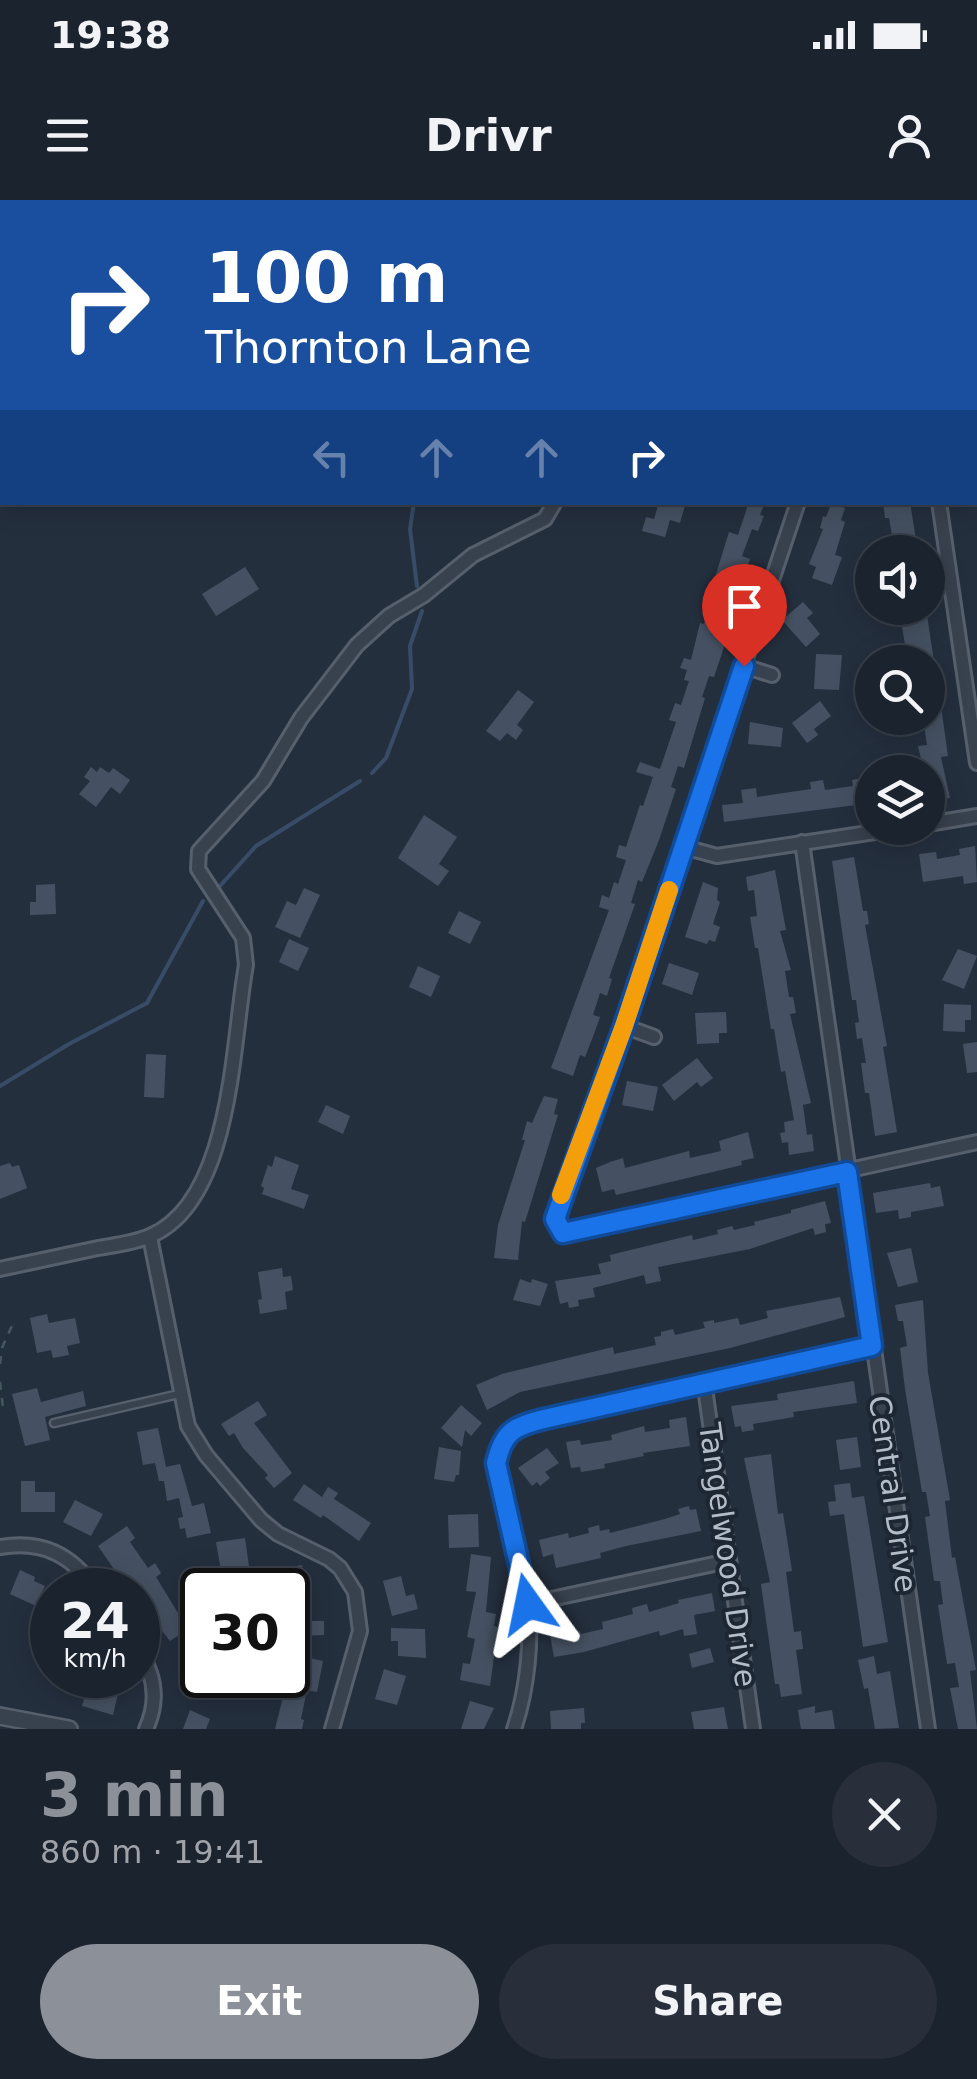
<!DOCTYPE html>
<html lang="en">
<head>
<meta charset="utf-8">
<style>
  body { margin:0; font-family:"DejaVu Sans",sans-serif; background:#282f3a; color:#f1f3f6; height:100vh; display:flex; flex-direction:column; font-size:38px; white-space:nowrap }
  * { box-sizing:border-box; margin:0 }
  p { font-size:32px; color:#a0a4aa }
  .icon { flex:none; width:55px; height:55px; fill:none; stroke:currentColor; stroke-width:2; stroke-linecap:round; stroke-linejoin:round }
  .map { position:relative; height:1529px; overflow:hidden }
  .details { display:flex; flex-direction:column; background:#1b232e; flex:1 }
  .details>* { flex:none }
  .guide { position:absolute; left:0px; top:0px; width:978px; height:305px; box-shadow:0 5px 25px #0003,0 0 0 2px #39404a; background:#1a4fa0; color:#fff; overflow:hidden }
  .buttons { position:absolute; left:855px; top:335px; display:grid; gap:20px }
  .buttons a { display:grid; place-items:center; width:90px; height:90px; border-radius:50%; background:#1b232e; box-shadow:0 5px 25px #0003,0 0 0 2px #39404a; font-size:50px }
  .speed { position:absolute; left:30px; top:1368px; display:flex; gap:20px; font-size:50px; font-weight:700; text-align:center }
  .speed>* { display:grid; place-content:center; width:130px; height:130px; border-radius:50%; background:#1b232e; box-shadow:0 5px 25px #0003,0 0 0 2px #39404a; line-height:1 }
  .speed small { font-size:25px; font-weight:400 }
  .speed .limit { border:5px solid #111; border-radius:15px; background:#fff; color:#111 }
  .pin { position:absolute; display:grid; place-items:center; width:85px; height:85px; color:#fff; margin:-102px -42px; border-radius:50% 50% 50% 0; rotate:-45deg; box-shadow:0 0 10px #0007 }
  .pin .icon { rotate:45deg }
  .me { position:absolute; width:110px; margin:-55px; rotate:348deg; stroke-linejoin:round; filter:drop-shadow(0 0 8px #0008) }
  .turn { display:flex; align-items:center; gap:35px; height:210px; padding:0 40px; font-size:45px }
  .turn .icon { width:130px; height:130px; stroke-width:2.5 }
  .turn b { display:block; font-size:70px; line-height:85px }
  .lanes { display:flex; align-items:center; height:95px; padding:0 40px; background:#0003; justify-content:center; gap:50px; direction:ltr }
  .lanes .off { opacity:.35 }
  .round { display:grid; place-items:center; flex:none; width:105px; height:105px; border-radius:52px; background:#282f3a }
  .headline { display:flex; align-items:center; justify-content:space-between; height:170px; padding:0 40px }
  h1 { font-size:60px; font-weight:600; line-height:75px; color:#8c9099 }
  .cta { display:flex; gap:20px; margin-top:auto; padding:20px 40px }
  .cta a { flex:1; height:115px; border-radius:60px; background:#8c9099; color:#fff; font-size:40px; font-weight:600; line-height:115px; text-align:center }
  .cta a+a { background:#282f3a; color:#f1f3f6 }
  .status { display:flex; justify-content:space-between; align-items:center; height:70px; padding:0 50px; background:#1b232e; direction:ltr }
  .status svg { height:28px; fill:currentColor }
  header { display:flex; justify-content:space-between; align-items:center; height:130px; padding:0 40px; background:#1b232e; font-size:45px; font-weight:600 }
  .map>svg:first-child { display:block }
</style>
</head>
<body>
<div class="status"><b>19:38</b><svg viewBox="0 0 49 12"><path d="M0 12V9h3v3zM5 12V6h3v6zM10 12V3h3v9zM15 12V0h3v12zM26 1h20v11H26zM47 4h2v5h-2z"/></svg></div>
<header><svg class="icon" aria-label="menu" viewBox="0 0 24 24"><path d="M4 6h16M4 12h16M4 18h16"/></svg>Drivr<svg class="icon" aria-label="person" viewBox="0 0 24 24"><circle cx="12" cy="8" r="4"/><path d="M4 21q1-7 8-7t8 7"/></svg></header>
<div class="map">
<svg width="977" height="1529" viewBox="0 0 977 1529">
  <rect width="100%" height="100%" fill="#242f3e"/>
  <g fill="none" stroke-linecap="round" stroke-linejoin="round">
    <path stroke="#394c67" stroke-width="4" d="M210,2L214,0
      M414,302L410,329L417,386
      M372,573L386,558L412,489L410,446L422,411
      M220,686L256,646L360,581
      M0,886L69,844L147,803L203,701"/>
  </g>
  <path fill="#455162" d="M659,302H686L680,323L670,320L665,337L642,331L646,317L654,319Z
    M749,302H765L760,315L764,316L758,331L752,329L742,356L750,359L746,371L741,369L733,394L738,399L725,430L729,432L714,477L709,476L702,497L705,498L684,568L678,566L671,587L676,589L659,640L642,682L638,680L631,703L635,704L609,778L612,779L607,796L600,793L593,815L600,817L594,834L585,857L580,855L573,876L551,868L609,710L599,707L602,695L609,698L614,682L618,684L626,660L616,657L619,645L626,647L640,605L643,606L653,577L636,572L640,562L660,569L676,522L669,520L675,503L681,505L689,481L684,480L687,470L680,468L684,458L691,460L700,423L704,424L710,404L707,403L729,332L738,335Z
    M883,302H910L918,352H895L889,318H885Z
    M831,304L845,308L841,320L845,322L835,355L842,357L832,385L812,378L816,367L809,364L823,329L820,328L823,316L826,317Z
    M245,367L259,389L216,416L202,394Z
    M803,402L813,413L807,418L820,434L806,447L782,420Z
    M907,408H926L934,462H908L902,427L909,426Z
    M816,454L842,455L839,490L814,489Z
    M938,485L948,556L941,557L950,598L928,601V572H924L918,546L927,545L923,518H928V487Z
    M518,490L534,502L517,525L523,530L516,540L507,533L500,541L486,531Z
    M820,501L831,516L814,529L818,535L807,543L792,523Z
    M750,522L783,528L781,547L748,544Z
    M91,567L97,572L100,567L109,573L113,568L130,580L120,594L111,587L96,607L79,594L90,581L84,577Z
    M872,576V603L724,622L722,605L743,603L741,590L756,588L757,597L811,589L810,582L823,580L825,590L853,586L852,580Z
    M424,615L457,637L439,664L449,671L438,686L398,658Z
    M975,646L977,682L964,684L963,676L923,682L919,654L936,652L937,659L960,655L959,649Z
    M854,657L863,711H867L869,724L865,725L887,846L883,847L897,932L875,936L869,893H865L861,863H866L862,838L857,839L855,823L859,822L856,800H852L832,661Z
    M775,670L786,730L780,731L791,770L785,771L789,797H793L796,813L790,814L811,903L803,905L807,935L812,934L814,951L789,955L788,942L782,943L780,933L785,932L784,922L794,920L785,871L781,872L774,829H771L758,748H755L750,717L757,716L754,690L748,691L746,677Z
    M703,682L718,688L717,700L720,702L713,724L720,727L715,742L709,740L707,744L685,737Z
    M55,684L56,714L30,715V702H36V685Z
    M304,688L320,695L300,738L275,727L287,701L296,705Z
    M459,711L481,722L470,744L448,733Z
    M289,739L309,748L298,771L279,762Z
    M958,749L977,756L964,789L942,780Z
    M669,763L699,773L692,795L662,784Z
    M418,766L440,776L431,797L409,787Z
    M944,804L971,805V820H965V832L943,831Z
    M726,812L727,833H719V843L697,844L695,813Z
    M977,842V872L967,873L963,844Z
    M146,854L166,855L164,898L144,897Z
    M697,858L713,878L701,887L697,882L674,901L662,885Z
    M627,881L658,887L653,911L622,905Z
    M544,896L558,899L554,914L558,915L525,1022L522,1021L518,1060L494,1058L498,1025L525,940H522L527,921L532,923Z
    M326,905L350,916L343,934L318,922Z
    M748,932L754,958L741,961L742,965L616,995L614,989L602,992L596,968L610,962L623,958L625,968L689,951L690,958L721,951L719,941Z
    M275,956L299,965L291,989L309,995L304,1009L262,994L264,988L261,986L268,965L272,967Z
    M10,963L12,967L19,965L27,988L0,999V966Z
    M930,983L931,988L940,986L944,1006L911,1012V1017L899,1019L898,1010L876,1013L873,993Z
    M825,1001L831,1023L825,1024L826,1032L815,1035L813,1028L750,1049L658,1067L661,1081L646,1084L644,1075L593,1088L595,1097L578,1100L579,1106L569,1108L568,1102L560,1104L555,1081L601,1074L598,1064L611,1061L610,1055L692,1035L693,1040L718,1034L717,1030L732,1026L734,1030L755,1025L754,1022L791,1013V1010Z
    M911,1048L918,1082L898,1087L887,1053Z
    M282,1068L283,1077L291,1076L293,1090L285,1092L287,1109L260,1114L258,1100L262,1099L258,1072Z
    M520,1079L531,1083L532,1079L548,1084L540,1106L513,1100Z
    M840,1097L845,1117L730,1148L520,1192L487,1210L476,1185L502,1174L613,1147L614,1154L656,1145L654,1137L661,1136V1132L673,1129L675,1135L705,1128L703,1122L714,1120V1123L738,1118L740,1125L768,1118L766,1111Z
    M923,1100L928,1173L950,1300L945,1301L952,1358L955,1357L976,1470L970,1471L977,1529H958L950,1488L959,1487L955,1463L947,1464L938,1405L943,1404L940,1381H934L925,1317L930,1316L926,1292H922L905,1189L900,1148L907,1146L903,1121H898L895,1105Z
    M47,1114L49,1123L75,1118L80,1143L67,1146L69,1155L53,1158L51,1150L37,1153L30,1118Z
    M854,1181L857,1203L793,1212L794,1217L753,1224L754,1230L742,1232L741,1226L735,1227L731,1206L778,1200L777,1194Z
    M37,1188L41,1202L83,1191L86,1206L45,1217L50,1240L25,1246L12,1194Z
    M258,1201L267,1215L254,1223L292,1273L274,1288L265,1278L268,1275L243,1248L234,1233L229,1236L221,1224Z
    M461,1205L482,1223L471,1236L465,1230L462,1247L441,1228Z
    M686,1217L690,1246L643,1253L644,1256L604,1264L605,1268L581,1272L580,1267L571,1268L566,1242L580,1240L581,1245L612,1240L611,1235L644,1226L645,1232L670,1228L669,1220Z
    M158,1228L166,1267L180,1264L192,1306L204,1303L211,1333L187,1338L185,1328L180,1329L178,1318L183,1317L179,1298L167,1301L164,1281H159L155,1263L143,1265L137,1232Z
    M857,1237L861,1267L840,1270L836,1240Z
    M439,1247L461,1251L459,1275H456L454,1282L434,1279Z
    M547,1248L559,1263L545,1272L550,1278L540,1286L537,1282L532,1286L518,1268Z
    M771,1254L778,1314L783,1313L792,1371L786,1372L794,1432L801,1431L803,1449L796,1450L802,1494L781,1497L779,1484H775L761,1384L770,1382L744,1258Z
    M21,1281H35V1292H55V1312H21Z
    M850,1283L852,1298L864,1296L888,1442L863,1447L844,1314L830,1316L828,1302L836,1301L834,1285Z
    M304,1284L322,1297L328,1287L338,1293L334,1299L371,1323L359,1341L323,1315L321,1318L293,1300Z
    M75,1300L103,1314L91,1336L63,1322Z
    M689,1306L690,1310L696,1309L701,1331L626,1346L600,1353L601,1358L556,1368L553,1354L543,1357L539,1340L568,1333L569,1338L589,1333L588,1328L599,1325L600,1331L609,1329L610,1333L665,1319L680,1314L678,1309Z
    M478,1314L479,1347L449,1348L448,1315Z
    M127,1326L135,1338L130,1342L148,1368L155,1363L161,1373L156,1377L188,1429L170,1441L162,1431L159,1434L148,1417L155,1412L140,1390H116L124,1384L98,1346Z
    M245,1338L249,1366L221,1371L216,1342Z
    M471,1354L491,1357L486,1412L496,1414L494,1426L498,1427L490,1486L460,1480L463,1463L470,1464L475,1439L467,1437L476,1392L466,1391Z
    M302,1365L304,1377L294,1378L293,1390H267L264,1371Z
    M20,1370L35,1377L34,1381L45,1386L36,1406L10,1394Z
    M401,1376L406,1396L414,1394L418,1409L392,1416L383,1381Z
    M712,1393L715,1411L694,1415L697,1434L684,1436L683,1429L660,1436L659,1431L584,1452L554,1457L550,1435L580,1431L581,1434L603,1429L602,1422L633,1414L632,1408L647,1404L649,1412L679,1403L678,1400Z
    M289,1408H310L311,1421H324V1435L302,1436L297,1425H290Z
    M391,1428L425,1429L426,1458L398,1456V1441H391Z
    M710,1448L714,1462L692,1468L689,1454Z
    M874,1456L877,1474L890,1471L899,1528L875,1529L868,1488L864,1489L858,1460Z
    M305,1457L323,1461L317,1492L307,1490L301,1519L304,1520L302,1529H275L289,1473L301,1476Z
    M202,1462V1475H210V1493L190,1494L186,1463Z
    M384,1469L406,1476L397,1505L375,1499Z
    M108,1475H120L121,1481L113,1515L82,1506L88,1487L96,1489L100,1477L109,1479Z
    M470,1501L494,1508L484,1529H461Z
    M815,1506V1513L832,1510L835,1529H801L798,1510Z
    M724,1507L728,1529H694L691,1512Z
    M584,1508L585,1523H581V1529H551L550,1511Z
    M190,1510L210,1519L206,1529H183Z"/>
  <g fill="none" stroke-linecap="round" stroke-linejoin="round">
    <g stroke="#565f6c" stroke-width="11">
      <path id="service" d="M54,1223L179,1194"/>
    </g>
    <g stroke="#565f6c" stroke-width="18">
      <path id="minor" d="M574,0V2
        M85,2V0
        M0,150L2,147
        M975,290H977
        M798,302L624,826L555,1019L563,1033L977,942
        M939,302L977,563
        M744,466L772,475
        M928,624L977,616
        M802,642L928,1529
        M684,647L717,656L901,628
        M624,826L654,837
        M150,1037L188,1226L206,1255L261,1320L278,1334L329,1359L340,1368L355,1392L360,1431L332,1529
        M0,1069C33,1062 65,1055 98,1048C115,1045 134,1043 150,1036C233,1001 232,841 246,765L243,738L198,669L199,651L263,581L301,518L357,445L389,416L424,395L473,355L545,319L555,302
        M704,1181L753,1529
        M0,1347C43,1340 72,1355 96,1390
        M528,1404L728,1361
        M138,1449C155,1474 159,1501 146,1529
        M514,1529C527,1491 533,1438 527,1399C520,1353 502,1309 495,1263C503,1232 514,1226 544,1219L872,1146"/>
    </g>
    <g stroke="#565f6c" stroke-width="20">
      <path id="tertiary" d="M0,1516L69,1529"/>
    </g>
    <path stroke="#44595c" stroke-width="2.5" stroke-dasharray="8 8" stroke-linecap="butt" d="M0,1164L2,1148L14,1121
      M0,1182L3,1208"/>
    <use href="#service" stroke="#38414e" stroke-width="6"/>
    <use href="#minor" stroke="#38414e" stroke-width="12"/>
    <use href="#tertiary" stroke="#38414e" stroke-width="15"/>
  </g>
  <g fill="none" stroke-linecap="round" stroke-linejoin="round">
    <g stroke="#114b97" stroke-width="25">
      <path id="route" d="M528,1404L496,1263C503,1232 514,1226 544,1219L872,1146L847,972L563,1033L555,1019L624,826L744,466"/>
    </g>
    <use href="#route" stroke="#1a73e8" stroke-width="18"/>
    <path stroke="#f59e0b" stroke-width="18" d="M561,995L624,826L669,690"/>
  </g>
  <g text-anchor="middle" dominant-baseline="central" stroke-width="8" stroke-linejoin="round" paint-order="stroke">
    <g font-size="30" fill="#b4bcc9" stroke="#1d2633">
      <text transform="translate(893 1294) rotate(82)">Central Drive</text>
      <text transform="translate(728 1355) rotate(82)">Tangelwood Drive</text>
    </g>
  </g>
</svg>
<div class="buttons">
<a><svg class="icon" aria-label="sound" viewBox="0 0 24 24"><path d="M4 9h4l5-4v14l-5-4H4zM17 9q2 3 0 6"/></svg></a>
<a><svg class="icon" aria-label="search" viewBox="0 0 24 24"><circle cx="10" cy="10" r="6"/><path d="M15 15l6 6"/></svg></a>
<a><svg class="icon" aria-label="layers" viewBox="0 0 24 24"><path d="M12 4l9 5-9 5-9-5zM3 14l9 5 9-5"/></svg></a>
</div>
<div class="speed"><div>24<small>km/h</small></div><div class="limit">30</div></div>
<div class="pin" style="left:744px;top:466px;background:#d93025"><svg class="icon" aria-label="arrive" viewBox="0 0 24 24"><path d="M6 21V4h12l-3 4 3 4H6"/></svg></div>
<svg class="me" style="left:528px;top:1404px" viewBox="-20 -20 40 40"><path d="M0-17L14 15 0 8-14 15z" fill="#1a73e8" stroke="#fff" stroke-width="4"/></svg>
<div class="guide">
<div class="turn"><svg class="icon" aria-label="right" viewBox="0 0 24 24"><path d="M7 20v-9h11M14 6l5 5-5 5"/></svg><div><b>100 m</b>Thornton Lane</div></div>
<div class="lanes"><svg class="icon off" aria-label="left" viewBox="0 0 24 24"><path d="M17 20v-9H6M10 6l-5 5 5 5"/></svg><svg class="icon off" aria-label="ahead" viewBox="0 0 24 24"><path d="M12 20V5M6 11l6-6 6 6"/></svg><svg class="icon off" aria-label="ahead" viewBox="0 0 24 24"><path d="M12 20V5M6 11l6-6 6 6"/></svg><svg class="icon" aria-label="right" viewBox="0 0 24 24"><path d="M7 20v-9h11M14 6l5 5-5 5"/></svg></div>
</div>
</div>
<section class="details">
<div class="headline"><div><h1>3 min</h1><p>860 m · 19:41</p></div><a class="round"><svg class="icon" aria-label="close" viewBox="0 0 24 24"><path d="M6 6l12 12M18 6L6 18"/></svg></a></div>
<div class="cta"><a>Exit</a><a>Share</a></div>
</section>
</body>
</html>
